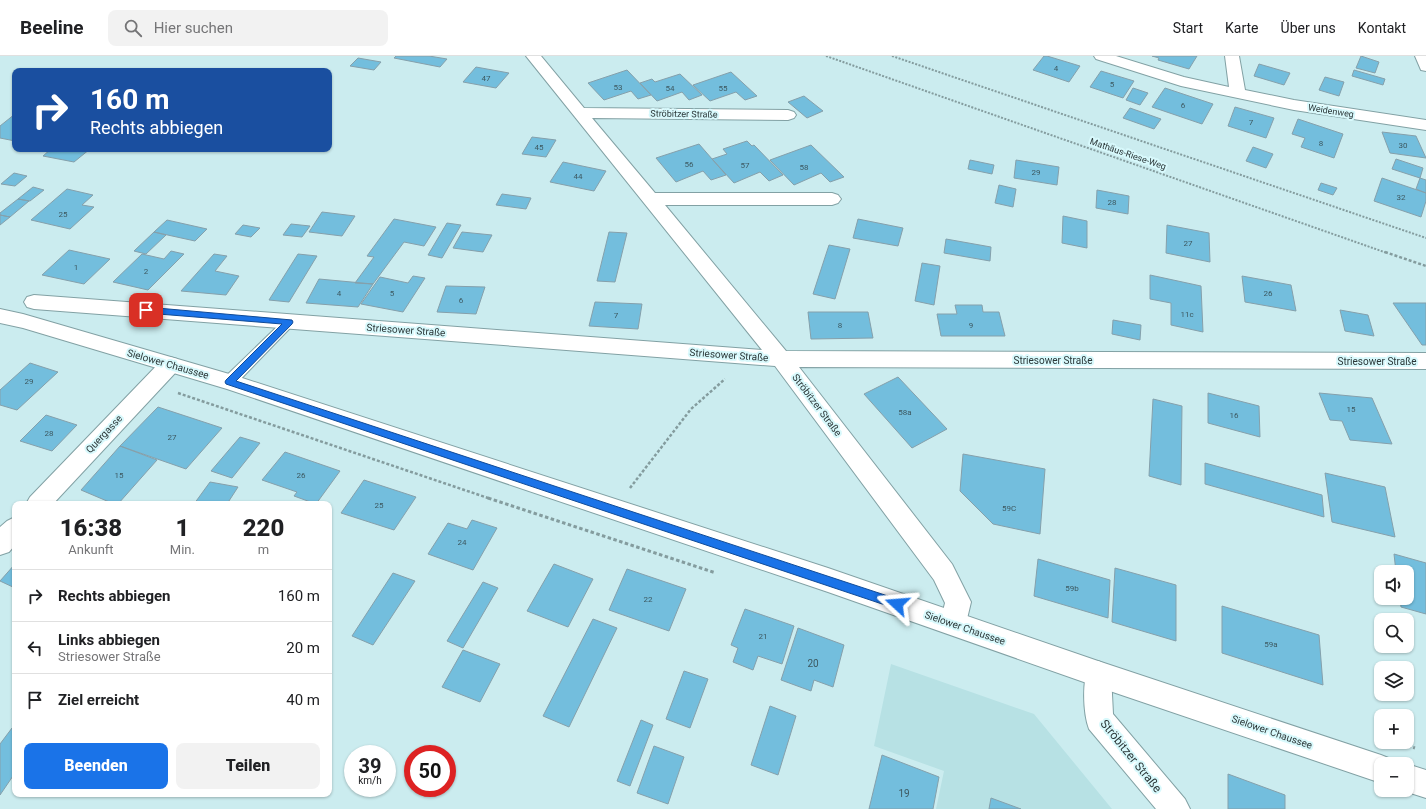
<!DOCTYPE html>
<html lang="de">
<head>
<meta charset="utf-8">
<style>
  body { margin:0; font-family:Roboto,sans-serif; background:#f2f2f2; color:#202124; height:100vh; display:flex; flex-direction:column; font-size:15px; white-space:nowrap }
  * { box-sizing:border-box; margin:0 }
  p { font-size:13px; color:#757577 }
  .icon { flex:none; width:22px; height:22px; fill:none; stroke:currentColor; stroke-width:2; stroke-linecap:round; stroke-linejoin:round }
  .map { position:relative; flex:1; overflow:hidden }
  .drawer { position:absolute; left:12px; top:445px; width:320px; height:296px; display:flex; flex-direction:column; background:#fff; border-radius:8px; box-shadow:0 1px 3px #0004 }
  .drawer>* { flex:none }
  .guide { position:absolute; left:12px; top:12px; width:320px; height:84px; border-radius:8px; box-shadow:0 1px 3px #0004; background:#1a4fa0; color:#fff; overflow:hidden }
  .fabs { position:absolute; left:1374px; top:509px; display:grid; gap:8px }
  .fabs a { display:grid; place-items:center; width:40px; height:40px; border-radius:8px; background:#fff; box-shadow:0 1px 3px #0004; font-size:20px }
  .speed { position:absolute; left:344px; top:689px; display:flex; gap:8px; font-size:20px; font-weight:700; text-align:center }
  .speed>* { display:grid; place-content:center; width:52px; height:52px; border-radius:50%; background:#fff; box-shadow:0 1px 3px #0004; line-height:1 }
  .speed small { font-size:10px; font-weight:400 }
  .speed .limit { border:6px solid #d22; background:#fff; color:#111 }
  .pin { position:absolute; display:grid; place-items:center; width:34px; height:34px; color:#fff; margin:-17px; border-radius:8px; box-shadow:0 2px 6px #0006 }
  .me { position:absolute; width:44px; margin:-22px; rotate:289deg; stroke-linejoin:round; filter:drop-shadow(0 0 3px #0008) }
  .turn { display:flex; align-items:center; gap:14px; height:84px; padding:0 12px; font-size:18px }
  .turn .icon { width:52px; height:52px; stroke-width:2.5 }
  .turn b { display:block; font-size:28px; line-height:34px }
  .eta { display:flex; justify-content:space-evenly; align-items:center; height:68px; text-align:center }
  .eta b { font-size:24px; font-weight:800; line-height:28px }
  .action { display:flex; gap:8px; margin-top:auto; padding:8px 12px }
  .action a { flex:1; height:46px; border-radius:8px; background:#1a73e8; color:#fff; font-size:16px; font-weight:800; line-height:46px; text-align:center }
  .action a+a { background:#f2f2f2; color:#202124 }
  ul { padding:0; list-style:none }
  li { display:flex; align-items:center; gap:12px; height:52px; padding:0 12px; border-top:1px solid #e0e0e0 }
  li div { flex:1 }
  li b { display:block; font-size:15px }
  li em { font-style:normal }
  header { display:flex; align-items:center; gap:24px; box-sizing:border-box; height:56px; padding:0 20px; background:#fff; border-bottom:1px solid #e0e0e0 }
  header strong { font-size:19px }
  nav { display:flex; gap:22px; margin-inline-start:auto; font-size:14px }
  .search { width:280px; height:36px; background:#f2f2f2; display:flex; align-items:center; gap:10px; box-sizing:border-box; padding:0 14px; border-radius:8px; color:#757577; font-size:15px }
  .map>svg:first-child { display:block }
</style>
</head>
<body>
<header>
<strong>Beeline</strong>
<div class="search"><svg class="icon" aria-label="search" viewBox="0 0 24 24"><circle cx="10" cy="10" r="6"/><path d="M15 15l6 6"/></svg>Hier suchen</div>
<nav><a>Start</a><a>Karte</a><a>Über uns</a><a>Kontakt</a></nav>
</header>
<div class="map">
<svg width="1426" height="753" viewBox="0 0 1426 753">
  <rect width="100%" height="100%" fill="#cbecef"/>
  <path fill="#b7e1e4" d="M891,608L1034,658L1112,753H936L944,715L874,690Z"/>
  <path fill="#73bedd" stroke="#85a0ab" d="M396,0H429L447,3L440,11L394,2Z
    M1044,0H1047L1080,10L1069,26L1033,14Z
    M1152,0H1197L1189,13L1158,4L1159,2Z
    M1361,0L1379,6L1375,17L1356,12Z
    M358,2L381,6L374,14L350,10Z
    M1259,8L1290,17L1284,29L1254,20Z
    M476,11L509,17L496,32L463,26Z
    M627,14L651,39L638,43L631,35L604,44L588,27Z
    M1354,14L1385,23L1383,29L1352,20Z
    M1101,15L1134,25L1123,42L1090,31Z
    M731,16L757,40L745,44L736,36L710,45L693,29Z
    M680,18L702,39L689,44L682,36L657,45L640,27L652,23L655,26Z
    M1325,21L1344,26L1339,40L1319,34Z
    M1133,32L1148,37L1140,49L1126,44Z
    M1165,32L1213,48L1202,68L1152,51Z
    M804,40L823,55L807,62L788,46Z
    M1235,51L1274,62L1266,82L1228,70Z
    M1130,52L1161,63L1154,73L1123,62Z
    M15,58V85L0,82V70Z
    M1298,63L1343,78L1334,102L1301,91L1305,82L1292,78Z
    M1382,76L1416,80L1426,102L1390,97Z
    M532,81L556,84L546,101L522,98Z
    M747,85L752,90L754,89L783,119L769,125L760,116L734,127L712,103L727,98L723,93Z
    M699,88L726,119L711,124L703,115L676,126L656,102Z
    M811,89L844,121L830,126L821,117L794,129L770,104Z
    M1253,91L1273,98L1266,112L1246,105Z
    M51,93H90L74,106L43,100Z
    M1396,103L1423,112L1420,122L1392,113Z
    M970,104L994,109L992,118L968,113Z
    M1016,104L1059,111L1057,129L1014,122Z
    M563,106L606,115L594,135L550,126Z
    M14,117L27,120L15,130L1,128Z
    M1382,122L1426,137V145L1421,161L1374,145Z
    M1420,122L1426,124V137L1416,133Z
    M1321,127L1337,132L1333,139L1318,134Z
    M999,129L1016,133L1013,151L995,147Z
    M33,131L44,134L30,145L18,143Z
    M67,133L93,139L82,149L94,151L70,173L31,164Z
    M1097,134L1129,140L1128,158L1096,152Z
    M502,138L531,142L526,153L496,149Z
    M18,143L29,145L10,161L0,159V157Z
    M322,156L355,160L342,180L309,176Z
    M0,159L10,161L0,169Z
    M1063,160L1087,165V192L1062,187Z
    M394,163L436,171L424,190L404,186L373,228L355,227L374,201L367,200Z
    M858,163L903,172L898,190L853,182Z
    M167,164L207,173L195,185L154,176Z
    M447,167L461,169L442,202L428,199Z
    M291,168L310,170L302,181L283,179Z
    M243,169L260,172L251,181L235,178Z
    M1167,169L1209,177L1210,206L1166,197Z
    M154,176L166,179L146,198L134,195Z
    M462,176L492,179L483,196L453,192Z
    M609,176L627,177L615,226L597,225Z
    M946,183L991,191L990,205L944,197Z
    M829,189L850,193L835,243L813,238Z
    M69,194L110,203L84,228L42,219Z
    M171,195L184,198L148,234L113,226L142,198L164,203Z
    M214,198L227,200L215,215L239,220L226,239L181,235Z
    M298,198L317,200L289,246L269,244Z
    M922,207L940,210L934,249L915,245Z
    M1150,219L1201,230L1203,276L1171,269V247L1150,243Z
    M413,220L425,222L403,256L361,248L380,221L408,227Z
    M1242,220L1291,229L1296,255L1245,246Z
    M319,223L373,228L358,251L306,247Z
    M446,230L485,231L476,258L437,256Z
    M595,246L642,248L638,273L589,270Z
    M1393,247H1426V289H1422Z
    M955,249H982L983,256H999L1005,280H941L937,258H957Z
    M1340,254L1368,259L1374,280L1345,275Z
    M808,256H868L873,282L811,283Z
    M1113,264L1141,269L1140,284L1112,278Z
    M30,307L58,316L17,354L0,349V334Z
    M898,321L947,373L912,392L864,338Z
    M1208,337L1259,350L1260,381L1208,367Z
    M1319,337L1372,342L1392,388L1350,384L1342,365L1330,364Z
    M1153,343L1182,350L1181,429L1149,420Z
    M158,351L222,372L186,413L120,390Z
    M46,359L77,369L52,395L20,385Z
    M240,381L260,387L232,422L211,415Z
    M120,390L157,404L118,448H114L81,434Z
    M285,396L340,415L316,448L294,440L297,436L262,424Z
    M963,398L1045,413L1040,478L993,468L960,435Z
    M1205,407L1322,439L1324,461L1205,428Z
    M1325,417L1385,431L1395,481L1332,466Z
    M364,424L416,441L394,474L341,457Z
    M210,426L238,431L227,448H194Z
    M472,464L497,472L473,514L428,498L448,467L467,473Z
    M1394,498L1426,507V558L1401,551L1400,542H1407V516H1396Z
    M1038,503L1110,524L1108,562L1034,540Z
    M15,508V532L0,525Z
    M554,508L593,523L568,571L527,555Z
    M1115,512L1176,529V585L1112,566Z
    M627,513L686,533L669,575L609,554Z
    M393,517L415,525L373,589L352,580Z
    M483,526L498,532L463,592L447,585Z
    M1222,550L1319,579L1323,629L1222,597Z
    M745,553L794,570L782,608L758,600L753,614L733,606L738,592L731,589Z
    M593,563L617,572L569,671L543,660Z
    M798,572L844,589L833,631L814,624L811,635L781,624Z
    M463,594L500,608L480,646L442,631Z
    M684,615L708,623L690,672L666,663Z
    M770,650L796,660L778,719L751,709Z
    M641,664L653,669L630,730L617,725Z
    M12,672L15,673V717L0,739V688Z
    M654,690L684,701L668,748L637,737Z
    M882,699L939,721L933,753H869Z
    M1228,718L1285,739V753H1228Z
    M991,742L1021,753H989Z"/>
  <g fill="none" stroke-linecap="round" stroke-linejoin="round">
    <g stroke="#82a1a4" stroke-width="2">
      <path id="lane" d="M289,261L293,263L295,266L293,269L234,330L229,331L224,330L222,326L224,322L285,263Z"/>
    </g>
    <g stroke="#82a1a4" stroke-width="2">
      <path id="street" d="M526,0H541L584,52L788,54L794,56L796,59L794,62L788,64L592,62L655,137H832L838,139L841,143L838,147L832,149H665L786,295L1426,297V313L799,311L952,508L971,546L966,567L962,576L953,579L944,576L940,567L945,547L934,524L775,310L34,253L27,251L24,246L27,241L34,239L762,294Z
        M1094,0H1116L1184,21L1229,31L1225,0H1239L1245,34L1294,44L1426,64V74L1294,54L1181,30L1096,3Z
        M1415,0H1426V15L1421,14Z
        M170,301L177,303L180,309L177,315L53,448H26L30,441L163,303Z
        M15,461V489L9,496L0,499V471L7,465Z
        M1098,605L1107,609L1111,618L1113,658L1185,743L1190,753H1156L1089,673C1083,657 1082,625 1089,609Z"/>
    </g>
    <g stroke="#82a1a4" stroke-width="2">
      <path id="secondary" d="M0,253L23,258L236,320L828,512L1098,605L1381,699L1391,703L1393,708H1381V727L1098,631L828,536L227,333L23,272L0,267Z
        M1406,708H1407L1426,714V742L1401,734H1407Z"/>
    </g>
    <path stroke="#849c9e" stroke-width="2" stroke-dasharray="2 1.5" stroke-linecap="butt" d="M826,0L1387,197
      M892,0L1426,182"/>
    <path stroke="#849c9e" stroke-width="2.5" stroke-dasharray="3 2" stroke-linecap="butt" d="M1385,196L1426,210
      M178,337L491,443
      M630,432L691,353L725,323"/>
    <path stroke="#849c9e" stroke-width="3" stroke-dasharray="3.5 2.5" stroke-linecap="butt" d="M488,442L716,517
      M1396,686L1415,692"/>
    <use href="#lane" fill="#fff" fill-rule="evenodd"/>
    <use href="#street" fill="#fff" fill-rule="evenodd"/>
    <use href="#secondary" fill="#fff" fill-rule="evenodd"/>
  </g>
  <path fill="#1a73e8" stroke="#114b97" d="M146,251L292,264L293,266L292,268L236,325L897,543L901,545L903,548L901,552L897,553L226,328L225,326L226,324L282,268L146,257L142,254Z"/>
  <g text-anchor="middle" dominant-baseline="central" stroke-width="4" stroke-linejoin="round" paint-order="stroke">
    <g font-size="8" fill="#3d5961">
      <text x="1056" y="12">4</text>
      <text x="486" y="22">47</text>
      <text x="1112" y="28">5</text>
      <text x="618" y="31">53</text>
      <text x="670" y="32">54</text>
      <text x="723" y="32">55</text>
      <text x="1183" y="49">6</text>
      <text x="1251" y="66">7</text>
      <text x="1321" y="87">8</text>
      <text x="1403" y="89">30</text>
      <text x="539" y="91">45</text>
      <text x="689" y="108">56</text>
      <text x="745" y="109">57</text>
      <text x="804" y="111">58</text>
      <text x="1036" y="116">29</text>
      <text x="578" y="120">44</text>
      <text x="1401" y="141">32</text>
      <text x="1112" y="146">28</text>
      <text x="63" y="158">25</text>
      <text x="1188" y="187">27</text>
      <text x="76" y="211">1</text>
      <text x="146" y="215">2</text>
      <text x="339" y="237">4</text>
      <text x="392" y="237">5</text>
      <text x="1268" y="237">26</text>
      <text x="461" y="244">6</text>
      <text x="1187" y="258">11c</text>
      <text x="616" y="259">7</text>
      <text x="840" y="269">8</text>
      <text x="971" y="269">9</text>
      <text x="29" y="325">29</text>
      <text x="1351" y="353">15</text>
      <text x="905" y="356">58a</text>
      <text x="1234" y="359">16</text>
      <text x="49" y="377">28</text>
      <text x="172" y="381">27</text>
      <text x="119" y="419">15</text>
      <text x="301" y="419">26</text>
      <text x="379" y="449">25</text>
      <text x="1009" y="452">59C</text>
      <text x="462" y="486">24</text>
      <text x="1072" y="532">59b</text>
      <text x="648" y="543">22</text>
      <text x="763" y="580">21</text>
      <text x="1271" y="588">59a</text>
    </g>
    <g font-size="9" fill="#2b3738" stroke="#d8f9fc">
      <text transform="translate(1331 55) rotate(9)">Weidenweg</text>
      <text transform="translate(684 58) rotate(1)">Ströbitzer Straße</text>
      <text transform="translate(1128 98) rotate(19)">Mathäus-Riese-Weg</text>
    </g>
    <g font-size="10" fill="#2b3738" stroke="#d8f9fc">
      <text transform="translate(406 274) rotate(4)">Striesower Straße</text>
      <text transform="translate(729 299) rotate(4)">Striesower Straße</text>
      <text x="1053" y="304">Striesower Straße</text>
      <text x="1377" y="305">Striesower Straße</text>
      <text transform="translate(168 308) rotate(16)">Sielower Chaussee</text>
      <text transform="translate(817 349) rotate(53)">Ströbitzer Straße</text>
      <text transform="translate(104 378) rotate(-47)">Quergasse</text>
      <text transform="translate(965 572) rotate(19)">Sielower Chaussee</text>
      <text transform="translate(1272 676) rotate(19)">Sielower Chaussee</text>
    </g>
    <g font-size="10" fill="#3d5961">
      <text x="813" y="607">20</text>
      <text x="904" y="737">19</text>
    </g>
    <g font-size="12" fill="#2b3738" stroke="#d8f9fc">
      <text transform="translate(1131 700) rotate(51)">Ströbitzer Straße</text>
    </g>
  </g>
</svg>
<div class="fabs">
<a><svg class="icon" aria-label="sound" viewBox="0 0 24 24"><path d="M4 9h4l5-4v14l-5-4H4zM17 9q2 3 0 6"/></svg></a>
<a><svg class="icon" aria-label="search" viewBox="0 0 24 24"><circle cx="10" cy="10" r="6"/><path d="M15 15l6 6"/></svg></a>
<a><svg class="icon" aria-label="layers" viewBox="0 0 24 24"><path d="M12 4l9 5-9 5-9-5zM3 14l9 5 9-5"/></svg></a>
<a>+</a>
<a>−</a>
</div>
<div class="speed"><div>39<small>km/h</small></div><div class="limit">50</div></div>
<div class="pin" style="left:146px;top:254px;background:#d93025"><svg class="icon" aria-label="arrive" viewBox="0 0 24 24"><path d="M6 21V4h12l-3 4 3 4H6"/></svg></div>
<svg class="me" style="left:897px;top:548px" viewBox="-20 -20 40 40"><path d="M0-17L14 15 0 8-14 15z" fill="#1a73e8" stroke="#fff" stroke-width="4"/></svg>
<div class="guide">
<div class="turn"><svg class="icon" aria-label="right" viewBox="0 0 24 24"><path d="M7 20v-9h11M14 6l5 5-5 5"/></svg><div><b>160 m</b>Rechts abbiegen</div></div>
</div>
<section class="drawer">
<div class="eta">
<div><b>16:38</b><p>Ankunft</p></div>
<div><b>1</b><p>Min.</p></div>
<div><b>220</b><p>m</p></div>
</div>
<ul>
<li><svg class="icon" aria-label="right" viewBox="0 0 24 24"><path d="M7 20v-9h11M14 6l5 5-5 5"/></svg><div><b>Rechts abbiegen</b></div><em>160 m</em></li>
<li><svg class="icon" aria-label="left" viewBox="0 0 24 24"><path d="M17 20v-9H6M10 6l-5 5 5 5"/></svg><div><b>Links abbiegen</b><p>Striesower Straße</p></div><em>20 m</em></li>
<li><svg class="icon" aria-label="arrive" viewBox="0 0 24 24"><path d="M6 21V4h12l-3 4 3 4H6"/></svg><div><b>Ziel erreicht</b></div><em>40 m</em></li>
</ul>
<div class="action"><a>Beenden</a><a>Teilen</a></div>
</section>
</div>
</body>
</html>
